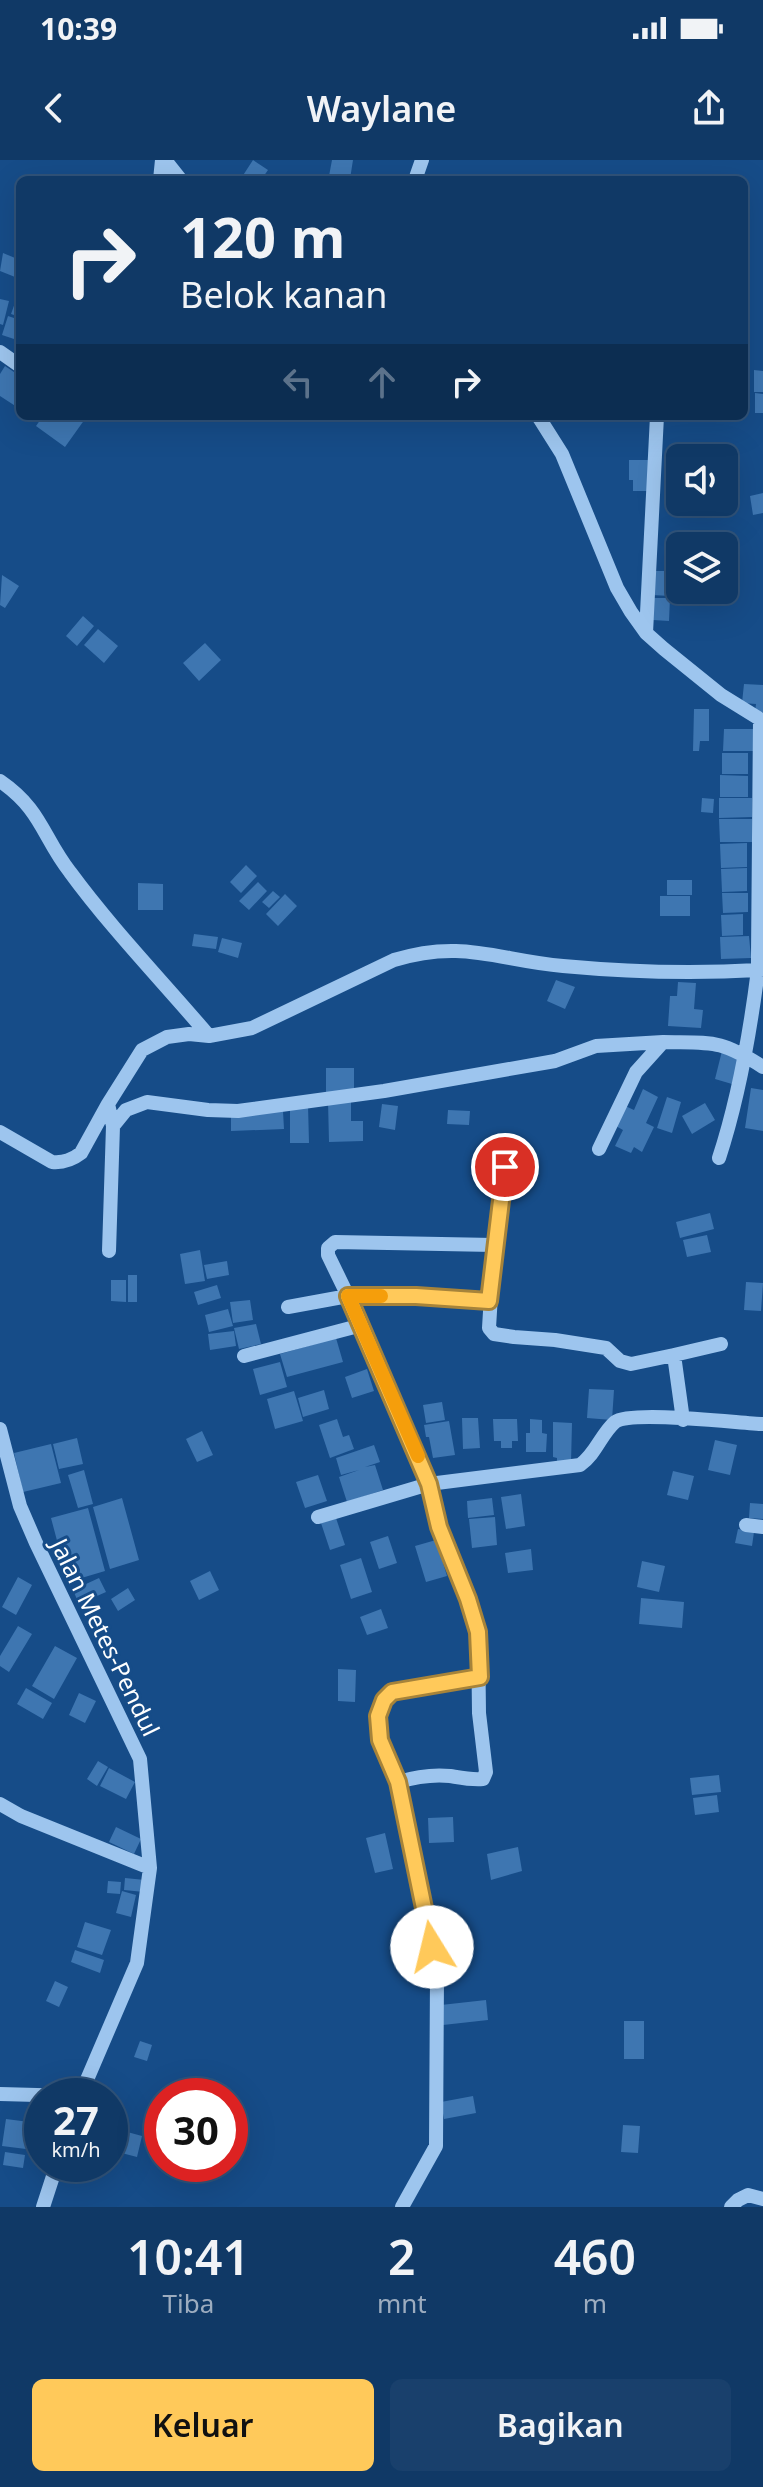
<!DOCTYPE html>
<html lang="id">
<head>
<meta charset="utf-8">
<style>
  body { margin:0; font-family:"Noto Sans",sans-serif; background:#19406c; color:#f1f3f6; height:100vh; display:flex; flex-direction:column; font-size:30px; white-space:nowrap }
  * { box-sizing:border-box; margin:0 }
  p { font-size:26px; color:#9cacbf }
  .icon { flex:none; width:44px; height:44px; fill:none; stroke:currentColor; stroke-width:2; stroke-linecap:round; stroke-linejoin:round }
  .map { position:relative; height:2047px; overflow:hidden }
  .details { display:flex; flex-direction:column; background:#103966; flex:1 }
  .details>* { flex:none }
  .banner { position:absolute; left:16px; top:16px; width:732px; height:244px; border-radius:12px; box-shadow:0 8px 32px #0002,0 0 0 2px #30537a; background:#103966; color:#f1f3f6; overflow:hidden }
  .tools { position:absolute; left:666px; top:284px; display:grid; gap:16px }
  .tools a { display:grid; place-items:center; width:72px; height:72px; border-radius:12px; background:#103966; box-shadow:0 8px 32px #0002,0 0 0 2px #30537a; font-size:40px }
  .speed { position:absolute; left:24px; top:1918px; display:flex; gap:16px; font-size:40px; font-weight:700; text-align:center }
  .speed>* { display:grid; place-content:center; width:104px; height:104px; border-radius:50%; background:#103966; box-shadow:0 8px 32px #0002,0 0 0 2px #30537a; line-height:1 }
  .speed small { font-size:20px; font-weight:400 }
  .speed .limit { border:12px solid #d22; background:#fff; color:#111 }
  .pin { position:absolute; display:grid; place-items:center; width:68px; height:68px; color:#fff; margin:-34px; border:4px solid #fff; border-radius:50%; box-shadow:0 2px 8px #0007 }
  .me { position:absolute; width:88px; margin:-44px; rotate:351deg; stroke-linejoin:round; filter:drop-shadow(0 0 6px #0008) }
  .turn { display:flex; align-items:center; gap:28px; height:168px; padding:0 32px; font-size:36px }
  .turn .icon { width:104px; height:104px; stroke-width:2.5 }
  .turn b { display:block; font-size:56px; line-height:68px }
  .lanes { display:flex; align-items:center; height:76px; padding:0 32px; background:#0003; justify-content:center; gap:40px; direction:ltr }
  .lanes .off { opacity:.35 }
  .eta { display:flex; justify-content:space-evenly; align-items:center; height:136px; text-align:center }
  .eta b { font-size:48px; font-weight:600; line-height:56px }
  .action { display:flex; gap:16px; margin-top:auto; padding:16px 32px }
  .action a { flex:1; height:92px; border-radius:12px; background:#ffc95a; color:#111; font-size:32px; font-weight:600; line-height:92px; text-align:center }
  .action a+a { background:#19406c; color:#f1f3f6 }
  .status { display:flex; justify-content:space-between; align-items:center; height:56px; padding:0 40px; background:#103966; direction:ltr }
  .status svg { height:22px; fill:currentColor }
  header { display:flex; justify-content:space-between; align-items:center; height:104px; padding:0 32px; background:#103966; font-size:36px; font-weight:600 }
  .map>svg:first-child { display:block }
</style>
</head>
<body>
<div class="status"><b>10:39</b><svg viewBox="0 0 49 12"><path d="M0 12V9h3v3zM5 12V6h3v6zM10 12V3h3v9zM15 12V0h3v12zM26 1h20v11H26zM47 4h2v5h-2z"/></svg></div>
<header><svg class="icon" aria-label="back" viewBox="0 0 24 24"><path d="M15 5l-7 7 7 7"/></svg>Waylane<svg class="icon" aria-label="share" viewBox="0 0 24 24"><path d="M12 15V3M7 8l5-5 5 5M5 13v7h14v-7"/></svg></header>
<div class="map">
<svg width="763" height="2047" viewBox="0 0 763 2047">
  <rect width="100%" height="100%" fill="#164c88"/>
  <path fill="#3e76b1" d="M253,0L268,10L261,20H240Z
    M332,0H353L350,19L329,16Z
    M3,93L20,100L15,117L0,111Z
    M0,139L9,141L3,165L0,164Z
    M16,140L20,141V157L11,154Z
    M8,156L20,160V181L2,175Z
    M5,206L20,216V249L0,236V214Z
    M754,210L763,211V232H754Z
    M755,233L763,234V253H755Z
    M43,256H81L85,259L65,287L36,266Z
    M629,300H650V331H633V320H629Z
    M763,333V353L753,355L750,336Z
    M652,411H671V436L651,435Z
    M2,415L19,426L5,448L0,445Z
    M654,438H670L669,461L653,460Z
    M83,456L94,466L77,486L66,476Z
    M98,469L118,486L104,503L84,485Z
    M205,483L221,500L199,521L183,503Z
    M744,524L763,525V552H755L756,544L742,543Z
    M694,549H709V581H700L699,591H693Z
    M724,569H754V591H723Z
    M722,593H748V614H722Z
    M720,615L748,616V637H720Z
    M702,638L714,639L713,653L701,652Z
    M719,638H752V657L719,658Z
    M719,659H752V682H720Z
    M747,683V707L721,708L720,684Z
    M246,705L257,716L241,733L230,722Z
    M747,708V731L722,732L721,709Z
    M667,720H692V735H667Z
    M258,722L267,731L249,750L239,741Z
    M138,723L163,724V750H138Z
    M273,731L280,737L269,748L262,742Z
    M722,733H748V752L723,753Z
    M285,734L297,746L278,766L266,754Z
    M660,736H690V756H660Z
    M743,754V775L722,776L721,755Z
    M194,774L218,777L216,789L192,786Z
    M749,776L751,798L721,799L720,777Z
    M222,778L242,783L238,798L218,792Z
    M556,820L575,827L565,849L547,841Z
    M678,822L696,823L694,849L703,850L701,868L668,866L670,836H677Z
    M722,891L740,896L732,924L715,919Z
    M326,908H354V933H326Z
    M751,928L763,930V971L745,968Z
    M643,929L658,937L646,963L654,967L642,992L634,987L631,993L615,986L623,970L614,965L623,945L634,950Z
    M667,937L681,942L672,973L657,968Z
    M328,941H351V961H363V981L329,982Z
    M705,943L715,960L692,974L682,956Z
    M382,944L398,946L395,970L379,967Z
    M290,945H308L309,983H290Z
    M448,950L470,951L469,965L447,964Z
    M283,951L284,969L231,971V957Z
    M710,1053L714,1069L680,1078L676,1062Z
    M707,1075L711,1092L687,1097L683,1080Z
    M200,1090L205,1121L185,1124L180,1094Z
    M227,1101L229,1115L207,1119L204,1105Z
    M128,1115H137V1142H128Z
    M111,1120H126V1142L111,1141Z
    M746,1122L763,1123L761,1151L744,1150Z
    M217,1125L221,1138L198,1145L194,1132Z
    M250,1140L253,1160L233,1163L230,1142Z
    M228,1149L233,1166L209,1172L205,1155Z
    M256,1164L261,1184L239,1189L234,1168Z
    M234,1171L236,1186L210,1190L208,1174Z
    M336,1178L343,1202L287,1217L280,1194Z
    M280,1202L287,1227L260,1235L253,1209Z
    M367,1209L374,1231L352,1238L345,1217Z
    M589,1229L614,1230L612,1260L587,1258Z
    M324,1230L329,1249L303,1257L298,1238Z
    M294,1231L303,1261L275,1269L267,1239Z
    M442,1242L445,1260L426,1263L423,1245Z
    M462,1258H478L480,1288L463,1289Z
    M337,1259L343,1277L349,1275L354,1289L330,1298L319,1265Z
    M493,1259H517L518,1281H512V1288H501V1281H494Z
    M530,1259L542,1260V1273L547,1274L546,1292H526V1273H530Z
    M449,1261L455,1295L433,1298L429,1277H426L424,1265Z
    M553,1262L572,1263L571,1303H557V1298L553,1297Z
    M202,1271L213,1295L197,1302L186,1279Z
    M77,1278L83,1304L59,1309L53,1284Z
    M715,1280L737,1285L730,1315L708,1310Z
    M51,1284L61,1323L23,1332L14,1293Z
    M374,1285L380,1302L365,1307L375,1305L383,1330L347,1342L339,1317L359,1310L341,1315L336,1298Z
    M84,1310L93,1344L78,1348L68,1315Z
    M673,1311L694,1316L688,1340L667,1335Z
    M318,1315L327,1341L305,1348L296,1322Z
    M521,1334L525,1366L506,1369L501,1337Z
    M122,1338L139,1400L110,1409L93,1347Z
    M492,1338L494,1355L468,1358L467,1341Z
    M750,1343L763,1344V1359L749,1358Z
    M88,1348L105,1411L68,1422L51,1358Z
    M495,1357L497,1385L472,1388L469,1359Z
    M336,1358L345,1385L330,1390L321,1363Z
    M738,1369L754,1372L752,1386L735,1383Z
    M388,1376L397,1403L379,1409L370,1382Z
    M436,1380L447,1416L426,1422L415,1386Z
    M531,1389L533,1410L508,1413L505,1393Z
    M361,1398L372,1432L351,1439L340,1405Z
    M642,1401L665,1406L659,1432L637,1427Z
    M210,1411L219,1430L199,1440L190,1421Z
    M18,1417L32,1425L16,1455L2,1447Z
    M99,1418L106,1432L79,1444L73,1430Z
    M128,1428L135,1440L118,1451L111,1439Z
    M641,1438L684,1442L682,1468L639,1464Z
    M381,1449L388,1468L367,1475L360,1457Z
    M18,1466L32,1474L9,1512L0,1506V1496Z
    M55,1486L77,1498L54,1539L32,1526Z
    M338,1509L356,1510L355,1542L338,1541Z
    M26,1528L52,1543L43,1559L17,1544Z
    M79,1533L96,1541L85,1563L69,1555Z
    M98,1601L108,1607L97,1626L87,1619Z
    M109,1608L135,1622L126,1639L100,1626Z
    M719,1615L721,1632L692,1635L690,1618Z
    M717,1635L719,1652L695,1655L693,1638Z
    M453,1657L454,1682L429,1683L428,1658Z
    M116,1667L141,1679L134,1694L109,1682Z
    M385,1673L393,1709L375,1713L366,1678Z
    M518,1687L522,1711L491,1720L487,1694Z
    M125,1718L145,1720L144,1732L124,1730Z
    M108,1721L121,1722L120,1734L107,1733Z
    M122,1731L136,1735L131,1757L116,1753Z
    M85,1762L111,1770L102,1795L77,1787Z
    M75,1790L104,1800L100,1813L71,1802Z
    M55,1821L68,1827L59,1847L46,1841Z
    M486,1840L488,1860L443,1865L441,1845Z
    M624,1861H644V1899H624Z
    M140,1881L152,1885L147,1901L134,1897Z
    M473,1936L476,1953L444,1959L441,1942Z
    M6,1959L37,1963L34,1990L2,1986Z
    M623,1965L640,1966L638,1993L621,1992Z
    M120,1970L142,1976L137,1997L110,1990L112,1978L117,1979Z
    M5,1992L25,1995L23,2008L3,2005Z"/>
  <g fill="none" stroke-linecap="round" stroke-linejoin="round">
    <path stroke="#9dc5ee" stroke-width="14" d="M165,0L181,20
      M160,20L162,0
      M415,20L422,0
      M0,192L20,206
      M538,256L562,294L617,428L631,452L646,473L664,489L721,535L763,561
      M646,473L657,256
      M760,560L758,795V810L763,809
      M0,621C42,650 42,676 70,712C111,768 164,823 209,876
      M108,944L113,966L126,950L147,942L208,950L238,951L384,931L555,901L596,886L663,882
      M0,972L52,1002C64,1003 72,1000 81,993L108,944L142,890L167,877L189,874L209,876L252,868L394,800C462,779 497,800 563,806C628,812 693,814 758,810C750,873 739,937 719,998
      M599,989L636,912L663,882C713,883 719,879 763,907
      M505,1007L494,1085L489,1168L494,1174L514,1177L555,1180L606,1188L620,1201L631,1204L674,1195L683,1260
      M109,1091L113,966
      M288,1147L348,1136H416L489,1141
      M674,1195L721,1184
      M244,1196L362,1165
      M0,1269L20,1346L36,1383L140,1599L150,1708L137,1803L80,1936
      M318,1357L429,1324L580,1305C596,1294 601,1274 615,1262C631,1250 738,1263 763,1264
      M746,1365L763,1367
      M398,1622C386,1594 365,1558 392,1532L480,1517
      M0,1644L21,1656L150,1708
      M0,1934L74,1936
      M43,2047L57,2004
      M402,2047L436,1986L437,1816L428,1757L398,1622C415,1617 432,1614 450,1616C462,1618 471,1620 483,1619L486,1612L479,1553L478,1472L468,1439L439,1367L429,1324L362,1165L328,1095V1088L335,1082L494,1085
      M731,2047L738,2040L748,2035L763,2039"/>
  </g>
  <g fill="none" stroke-linecap="round" stroke-linejoin="round">
    <g stroke="#a6833a" stroke-width="20">
      <path id="route" d="M432,1787L398,1622L380,1580L378,1556L384,1540L392,1532L480,1517L478,1472L468,1439L439,1367L429,1324L348,1136H416L489,1141L505,1007"/>
    </g>
    <use href="#route" stroke="#ffc95a" stroke-width="14"/>
    <path stroke="#f59e0b" stroke-width="14" d="M381,1136H348L418,1296"/>
  </g>
  <g text-anchor="middle" dominant-baseline="central" stroke-width="6" stroke-linejoin="round" paint-order="stroke">
    <g font-size="24" fill="#fff" stroke="#164c88">
      <text transform="translate(106 1477) rotate(64)">Jalan Metes-Pendul</text>
    </g>
  </g>
</svg>
<div class="tools">
<a><svg class="icon" aria-label="sound" viewBox="0 0 24 24"><path d="M4 9h4l5-4v14l-5-4H4zM17 9q2 3 0 6"/></svg></a>
<a><svg class="icon" aria-label="layers" viewBox="0 0 24 24"><path d="M12 4l9 5-9 5-9-5zM3 14l9 5 9-5"/></svg></a>
</div>
<div class="speed"><div>27<small>km/h</small></div><div class="limit">30</div></div>
<div class="pin" style="left:505px;top:1007px;background:#d93025"><svg class="icon" aria-label="arrive" viewBox="0 0 24 24"><path d="M6 21V4h12l-3 4 3 4H6"/></svg></div>
<svg class="me" style="left:432px;top:1787px" viewBox="-20 -20 40 40"><circle r="19" fill="#fff"/><path d="M0-13L10 11 0 6-10 11z" fill="#ffc95a"/></svg>
<div class="banner">
<div class="turn"><svg class="icon" aria-label="right" viewBox="0 0 24 24"><path d="M7 20v-9h11M14 6l5 5-5 5"/></svg><div><b>120 m</b>Belok kanan</div></div>
<div class="lanes"><svg class="icon off" aria-label="left" viewBox="0 0 24 24"><path d="M17 20v-9H6M10 6l-5 5 5 5"/></svg><svg class="icon off" aria-label="ahead" viewBox="0 0 24 24"><path d="M12 20V5M6 11l6-6 6 6"/></svg><svg class="icon" aria-label="right" viewBox="0 0 24 24"><path d="M7 20v-9h11M14 6l5 5-5 5"/></svg></div>
</div>
</div>
<section class="details">
<div class="eta">
<div><b>10:41</b><p>Tiba</p></div>
<div><b>2</b><p>mnt</p></div>
<div><b>460</b><p>m</p></div>
</div>
<div class="action"><a>Keluar</a><a>Bagikan</a></div>
</section>
</body>
</html>
